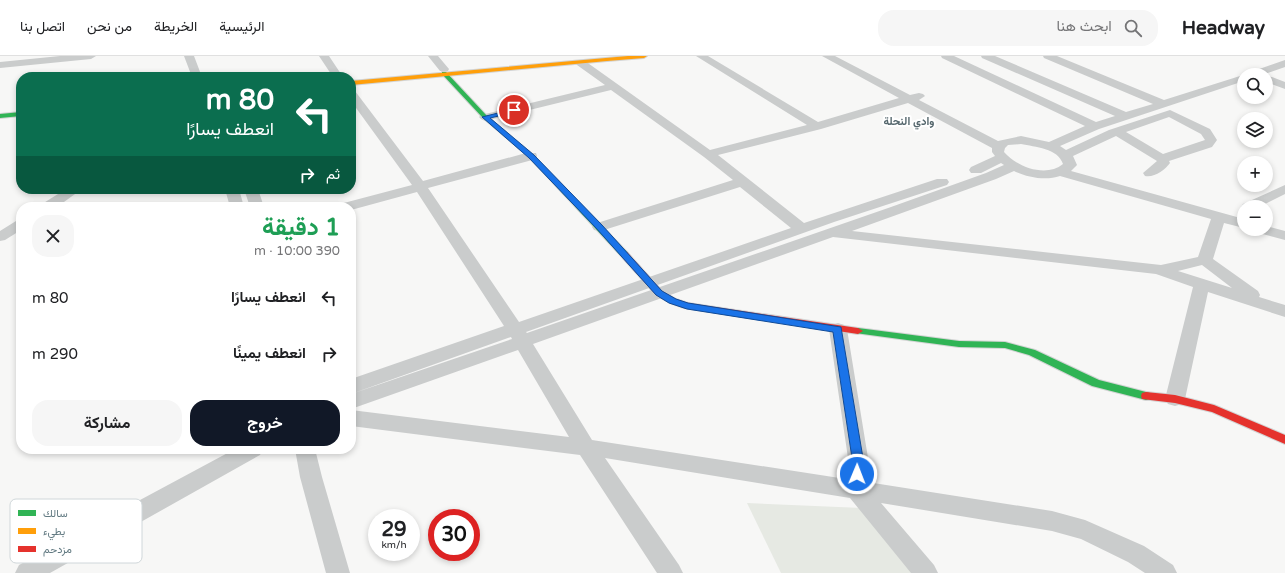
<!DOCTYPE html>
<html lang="ar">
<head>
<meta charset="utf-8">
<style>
  body { margin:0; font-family:"Varela Round",Vazirmatn,sans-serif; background:#f6f6f6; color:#202124; direction:rtl; height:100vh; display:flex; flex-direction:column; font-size:15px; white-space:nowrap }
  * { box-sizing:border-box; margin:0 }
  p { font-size:13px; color:#757577 }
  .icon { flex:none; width:22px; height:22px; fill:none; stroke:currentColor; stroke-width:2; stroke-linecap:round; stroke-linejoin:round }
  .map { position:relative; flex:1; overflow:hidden; direction:ltr }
  .sheet { position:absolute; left:16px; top:146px; width:340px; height:252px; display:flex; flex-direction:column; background:#fff; border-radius:16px; box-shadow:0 2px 6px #0003; direction:rtl }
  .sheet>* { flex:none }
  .top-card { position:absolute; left:16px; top:16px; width:340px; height:122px; border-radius:16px; box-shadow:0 2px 6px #0003; direction:rtl; background:#0b6e4f; color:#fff; overflow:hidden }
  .fabs { position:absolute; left:1237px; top:12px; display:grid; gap:8px }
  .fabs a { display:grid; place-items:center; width:36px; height:36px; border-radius:50%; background:#fff; box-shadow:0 2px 6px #0003; font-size:20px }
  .speed { position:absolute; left:368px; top:453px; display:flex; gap:8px; font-size:20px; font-weight:700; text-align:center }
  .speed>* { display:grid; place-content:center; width:52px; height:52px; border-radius:50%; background:#fff; box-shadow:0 2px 6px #0003; line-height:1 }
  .speed small { font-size:10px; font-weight:400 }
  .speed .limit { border:6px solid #d22; background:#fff; color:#111 }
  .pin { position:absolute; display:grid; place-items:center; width:34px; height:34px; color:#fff; margin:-17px; border:2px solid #fff; border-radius:50%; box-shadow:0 1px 4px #0007 }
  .me { position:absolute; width:44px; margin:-22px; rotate:1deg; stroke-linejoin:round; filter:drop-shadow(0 0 3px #0008) }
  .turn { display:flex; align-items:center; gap:14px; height:84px; padding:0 16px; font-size:18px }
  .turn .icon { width:52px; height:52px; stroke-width:2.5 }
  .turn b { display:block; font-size:28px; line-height:34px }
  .then { display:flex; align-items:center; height:38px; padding:0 16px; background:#0003; gap:8px; font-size:15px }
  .round { display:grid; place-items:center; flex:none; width:42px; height:42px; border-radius:16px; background:#f6f6f6 }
  .overview { display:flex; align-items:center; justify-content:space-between; height:68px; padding:0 16px }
  h1 { font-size:24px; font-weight:700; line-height:30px; color:#1e9e55 }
  .button { display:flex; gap:8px; margin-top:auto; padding:8px 16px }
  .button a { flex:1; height:46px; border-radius:16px; background:#111827; color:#fff; font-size:16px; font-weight:700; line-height:46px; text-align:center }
  .button a+a { background:#f6f6f6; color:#202124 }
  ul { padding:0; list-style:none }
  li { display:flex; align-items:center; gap:12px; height:56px; padding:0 16px }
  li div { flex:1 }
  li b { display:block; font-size:15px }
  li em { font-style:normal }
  header { display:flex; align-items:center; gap:24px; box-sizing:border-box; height:56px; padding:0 20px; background:#fff; border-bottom:1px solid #e0e0e0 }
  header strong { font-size:19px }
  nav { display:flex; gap:22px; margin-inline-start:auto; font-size:14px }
  .search { width:280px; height:36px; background:#f6f6f6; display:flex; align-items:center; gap:10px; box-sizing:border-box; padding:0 14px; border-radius:16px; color:#757577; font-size:15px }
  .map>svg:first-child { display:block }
</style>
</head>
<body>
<header>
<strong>Headway</strong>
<div class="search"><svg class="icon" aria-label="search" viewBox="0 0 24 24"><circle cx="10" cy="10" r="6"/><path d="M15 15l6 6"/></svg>ابحث هنا</div>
<nav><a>الرئيسية</a><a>الخريطة</a><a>من نحن</a><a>اتصل بنا</a></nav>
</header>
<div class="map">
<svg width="1285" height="517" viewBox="0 0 1285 517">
  <rect width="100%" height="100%" fill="#f7f7f6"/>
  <path fill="#e6e9e3" d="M747,447L862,452L915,517H781Z"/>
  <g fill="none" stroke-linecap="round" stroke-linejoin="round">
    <g stroke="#d3d4d4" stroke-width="2">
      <path id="fast" d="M442,16H446L487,60L533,99L627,196L628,198L627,200H621L529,101L483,62L442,18Z
        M21,56V60L0,62V58Z
        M858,272L959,285L1005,286L1035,294L1099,324L1146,336L1150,337L1151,340L1150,343L1146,344L1092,330L1029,299L1005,292L959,291L855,277L853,275L855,273Z"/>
    </g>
    <g stroke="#d3d4d4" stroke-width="2">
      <path id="slow" d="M628,0H647L644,2L607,5L351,29V25Z"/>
    </g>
    <g stroke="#d3d4d4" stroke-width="2">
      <path id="jam" d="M621,196H627L662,235L676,243L688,247L858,272L863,275L858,278L684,252L670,247L656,239L621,200L620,198Z
        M1146,336L1175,339L1214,349L1285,379V388L1212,356L1175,347L1142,343L1141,340L1142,337Z"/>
    </g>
    <path fill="#cacccc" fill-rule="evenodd" d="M60,0H96L91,3L0,12V6Z
      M184,0H194L202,21H192Z
      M319,0H329L343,21H333Z
      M428,0H438L449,13L448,15H440Z
      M696,0H708L818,66L899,42L822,0H835L910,39L919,37L923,38L925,40L919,44L998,85L1021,80L1049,86L1085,70L942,2L941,0H954L1096,66L1115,60L982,2L981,0H995L1126,56L1153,48L1044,2L1043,0H1057L1164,44L1240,20L1245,19L1244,25L1099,73L1060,90L1066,94L1109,74L1170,54L1210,73L1217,84L1212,91L1169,105L1170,107C1165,114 1154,122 1145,120L1143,117L1157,105L1116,80L1073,100L1077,109L1071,115L1244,163V172L1224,167L1213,203L1258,235L1260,239L1259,241L1285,249V261L1208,236L1185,343L1182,348L1175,350L1168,348L1165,343L1193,231L1156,218L833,181L533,288L592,384L846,423L848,402L829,273L832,269L838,267L844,269L847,273L868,402L867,426L1052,455L1085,464L1144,490L1173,509L1177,517H1145L1128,506L1081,483L1052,475L881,447L934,509L938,517H911L850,442L605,402L679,509L683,517H657L580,399L351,370V354L569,381L518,294L351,353V338L512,283L511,281L351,338V323L504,270L417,136L351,154V151H338L340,148L412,129L351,45V34L355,35L423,125L526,97H536L537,100L536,103L428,132L519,266L791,172L740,131L604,174L599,175L594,174L592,171L594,168L733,124L704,101L611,34L485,65L481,63L479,61L481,59L605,29L577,9L576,7L577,5H585L710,94L807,69ZM908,47L992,92V96L995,100L971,111L969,114L971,117H981L1001,107L1004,109L986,117L891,151L527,277L526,276L834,166L947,129L949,126L947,123H937L804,167L718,99L821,73ZM1169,61L1201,78L1205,84L1163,98L1126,76ZM1021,88C1035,91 1058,92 1063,108C1046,122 1017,111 1004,96L1005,92L1008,89ZM1014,115C1027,121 1045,125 1060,120L1211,163L1198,201L1161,209L852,175L996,123ZM1202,209L1232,232L1178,215Z
      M1285,4V11L1262,19H1247L1248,17Z
      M1266,20L1272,21L1285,26V33L1266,26Z
      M1285,129V138L1259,151H1244V154L1241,151L1243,148Z
      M66,133H82L57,151H40L42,148Z
      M225,133H239L244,151H230Z
      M244,133H258L264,151H250Z
      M21,164V174L5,184L0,185V175L16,165Z
      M1266,170L1285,175V184L1255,176L1253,173H1266Z
      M235,393H263L260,399L50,517H15L19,509Z
      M295,393H315L322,421L350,517H326L300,421Z"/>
    <use href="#fast" fill="#30b455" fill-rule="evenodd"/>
    <use href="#slow" fill="#ff9f0a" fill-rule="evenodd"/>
    <use href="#jam" fill="#e5322d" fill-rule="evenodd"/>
  </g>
  <path fill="#1a73e8" stroke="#114b97" d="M514,53H516V56L490,62L534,99L602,169L662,235L676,243L688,247L841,271L863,402V418L861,421L857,423L853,421L851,418L852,402L833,276L687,253L669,247L656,239L596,172L529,102L482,61Z"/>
  <g text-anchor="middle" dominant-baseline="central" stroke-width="4" stroke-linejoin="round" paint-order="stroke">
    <g font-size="11" font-weight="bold" fill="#54666c" stroke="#fff">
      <text x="909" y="65">وادي النحلة</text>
    </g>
  </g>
  <rect x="10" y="443" width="132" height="64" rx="6" fill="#fff" stroke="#d0d7da" stroke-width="1"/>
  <rect x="18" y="454" width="18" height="6" fill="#30b455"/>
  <rect x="18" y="472" width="18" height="6" fill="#ff9f0a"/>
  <rect x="18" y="490" width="18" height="6" fill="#e5322d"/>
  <g font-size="11" fill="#627a82">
    <text x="43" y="461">سالك</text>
    <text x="43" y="479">بطيء</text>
    <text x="43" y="497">مزدحم</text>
  </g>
</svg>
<div class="fabs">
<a><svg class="icon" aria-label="search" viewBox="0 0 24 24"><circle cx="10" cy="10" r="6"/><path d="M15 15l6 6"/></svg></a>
<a><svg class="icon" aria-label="layers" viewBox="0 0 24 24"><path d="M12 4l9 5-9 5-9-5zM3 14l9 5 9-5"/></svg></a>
<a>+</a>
<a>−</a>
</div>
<div class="speed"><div>29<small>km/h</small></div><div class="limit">30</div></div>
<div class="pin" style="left:514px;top:54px;background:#d93025"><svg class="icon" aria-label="arrive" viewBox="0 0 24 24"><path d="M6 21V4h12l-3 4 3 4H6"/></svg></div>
<svg class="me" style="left:857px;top:418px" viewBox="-20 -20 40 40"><circle r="17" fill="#1a73e8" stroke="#fff" stroke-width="3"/><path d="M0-11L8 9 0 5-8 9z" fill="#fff"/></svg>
<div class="top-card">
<div class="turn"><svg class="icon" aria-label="left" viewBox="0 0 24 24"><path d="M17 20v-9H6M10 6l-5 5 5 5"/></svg><div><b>80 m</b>انعطف يسارًا</div></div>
<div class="then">ثم<svg class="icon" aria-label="right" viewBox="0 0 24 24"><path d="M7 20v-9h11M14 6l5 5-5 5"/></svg></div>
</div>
<section class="sheet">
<div class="overview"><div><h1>1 دقيقة</h1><p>390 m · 10:00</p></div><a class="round"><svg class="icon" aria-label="close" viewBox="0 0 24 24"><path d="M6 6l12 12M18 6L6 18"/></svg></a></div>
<ul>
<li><svg class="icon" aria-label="left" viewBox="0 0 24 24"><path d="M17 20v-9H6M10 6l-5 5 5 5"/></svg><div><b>انعطف يسارًا</b></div><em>80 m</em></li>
<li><svg class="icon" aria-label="right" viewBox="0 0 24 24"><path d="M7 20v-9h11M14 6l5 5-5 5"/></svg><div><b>انعطف يمينًا</b></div><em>290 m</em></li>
</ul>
<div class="button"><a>خروج</a><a>مشاركة</a></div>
</section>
</div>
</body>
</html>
